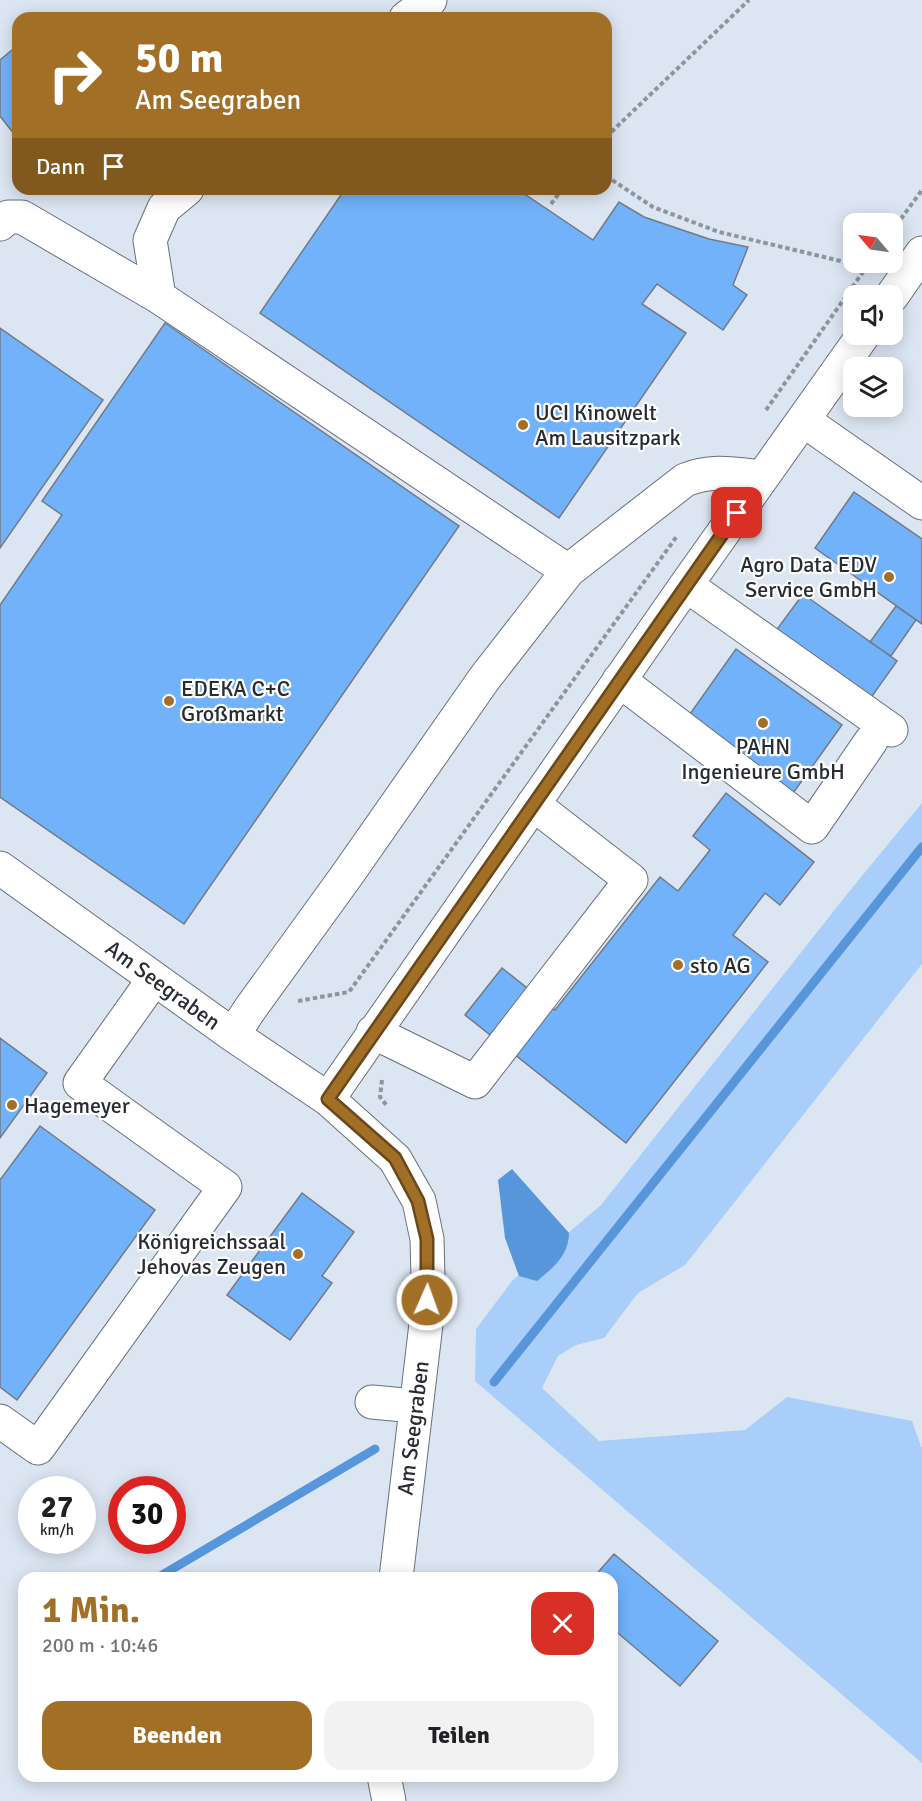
<!DOCTYPE html>
<html lang="de">
<head>
<meta charset="utf-8">
<style>
  body { margin:0; font-family:Signika,sans-serif; background:#f2f2f2; color:#202124; height:100vh; display:flex; flex-direction:column; font-size:22px; white-space:nowrap }
  * { box-sizing:border-box; margin:0 }
  p { font-size:20px; color:#757577 }
  .icon { flex:none; width:33px; height:33px; fill:none; stroke:currentColor; stroke-width:2; stroke-linecap:round; stroke-linejoin:round }
  .map { position:relative; flex:1; overflow:hidden }
  .details { position:absolute; left:18px; top:1572px; width:600px; height:210px; display:flex; flex-direction:column; background:#fff; border-radius:18px; box-shadow:0 3px 15px #0003 }
  .details>* { flex:none }
  .top-card { position:absolute; left:12px; top:12px; width:600px; height:183px; border-radius:18px; box-shadow:0 3px 15px #0003; background:#a26f26; color:#fff; overflow:hidden }
  .needle { width:39px; rotate:299deg }
  .tools { position:absolute; left:843px; top:213px; display:grid; gap:12px }
  .tools a { display:grid; place-items:center; width:60px; height:60px; border-radius:12px; background:#fff; box-shadow:0 3px 15px #0003; font-size:30px }
  .speed { position:absolute; left:18px; top:1476px; display:flex; gap:12px; font-size:30px; font-weight:700; text-align:center }
  .speed>* { display:grid; place-content:center; width:78px; height:78px; border-radius:50%; background:#fff; box-shadow:0 3px 15px #0003; line-height:1 }
  .speed small { font-size:15px; font-weight:400 }
  .speed .limit { border:9px solid #d22; background:#fff; color:#111 }
  .pin { position:absolute; display:grid; place-items:center; width:51px; height:51px; color:#fff; margin:-26px; border-radius:12px; box-shadow:0 3px 9px #0006 }
  .me { position:absolute; width:66px; margin:-33px; rotate:2deg; stroke-linejoin:round; filter:drop-shadow(0 0 4px #0008) }
  .turn { display:flex; align-items:center; gap:21px; height:126px; padding:0 24px; font-size:27px }
  .turn .icon { width:78px; height:78px; stroke-width:2.5 }
  .turn b { display:block; font-size:42px; line-height:51px }
  .then { display:flex; align-items:center; height:57px; padding:0 24px; background:#0003; gap:12px; font-size:22px }
  .round { display:grid; place-items:center; flex:none; width:63px; height:63px; border-radius:18px; background:#f2f2f2 }
  .head { display:flex; align-items:center; justify-content:space-between; height:102px; padding:0 24px }
  h1 { font-size:36px; font-weight:800; line-height:45px; color:#a26f26 }
  .primary-button { display:flex; gap:12px; margin-top:auto; padding:12px 24px }
  .primary-button a { flex:1; height:69px; border-radius:18px; background:#a26f26; color:#fff; font-size:24px; font-weight:800; line-height:69px; text-align:center }
  .primary-button a+a { background:#f2f2f2; color:#202124 }
  .map>svg:first-child { display:block }
</style>
</head>
<body>
<div class="map">
<svg width="922" height="1801" viewBox="0 0 922 1801">
  <rect width="100%" height="100%" fill="#dce6f2"/>
  <path fill="#a8cef9" d="M922,803V964L685,1265L638,1293L604,1338L576,1345L558,1356L542,1388L599,1441L745,1430L787,1397L912,1421L922,1449V1763L475,1381L476,1329L512,1281L601,1205L852,888Z"/>
  <path fill="#5796db" d="M512,1169L569,1233C569,1255 553,1268 537,1281L519,1276L505,1238L498,1180Z"/>
  <g fill="none" stroke-linecap="round" stroke-linejoin="round">
    <path stroke="#5796db" stroke-width="9" d="M494,1382L922,847
      M157,1578L375,1449"/>
  </g>
  <path fill="#72b2fa" stroke="#717a85" stroke-width="1.5" d="M18,45V139L0,116V60Z
    M345,189H517L593,240L619,202L644,217L709,239L748,247L733,285L747,295L723,330L657,284L642,304L686,333L559,518L260,313Z
    M165,323L459,526L184,924L0,797V605L62,515L42,501Z
    M0,328L103,400L0,548Z
    M854,492L922,539V624L815,548Z
    M803,594L897,661L870,699L775,632Z
    M896,606L916,620L891,656L870,642Z
    M736,649L842,725L791,796L685,721Z
    M726,793L814,862L780,905L765,893L733,935L768,962L626,1143L465,1015L502,968L555,1010L660,877L678,891L710,850L693,836Z
    M0,1038L47,1073L0,1138Z
    M40,1126L155,1210L17,1400L0,1387V1180Z
    M302,1193L354,1232L322,1276L332,1283L290,1340L227,1295Z
    M614,1554L718,1641L680,1686L612,1628V1578H593Z"/>
  <g fill="none" stroke-linecap="round" stroke-linejoin="round">
    <g stroke="#67707b" stroke-width="35">
      <path id="minor" d="M406,18L430,0
        M0,224L8,217H22L159,297L568,571L685,480C711,469 735,474 762,477
        M892,296L922,253
        M159,297L150,240L164,208L187,189
        M803,420L922,503
        M686,585L891,730
        M619,680L812,827L871,741
        M0,868L233,1035L328,1099L395,1159L419,1201L427,1239L428,1277L426,1324L396,1578
        M373,1032L475,1082L631,880L533,804
        M233,1035L250,1009L347,875L484,679L568,571
        M328,1099L686,585L864,334
        M372,1402L415,1406
        M0,1421L38,1448L225,1187L80,1083L154,979
        M384,1776L389,1801"/>
    </g>
    <path stroke="#8d959e" stroke-width="4" stroke-dasharray="4.5 3" stroke-linecap="butt" d="M606,137L749,0
      M606,176L653,207L719,232L866,267
      M551,204L562,189
      M892,231L922,190
      M766,410L870,262
      M298,1001L349,992L677,536
      M382,1080L380,1097L387,1106"/>
    <use href="#minor" stroke="#fff" stroke-width="33"/>
  </g>
  <g fill="none" stroke-linecap="round" stroke-linejoin="round">
    <g stroke="#694819" stroke-width="15">
      <path id="route" d="M427,1300V1239L418,1201L395,1158L328,1099L737,513"/>
    </g>
    <use href="#route" stroke="#a26f26" stroke-width="10"/>
  </g>
  <g fill="#a26f26" stroke="#fff" stroke-width="2">
    <circle cx="523" cy="425" r="6"/>
    <circle cx="889" cy="577" r="6"/>
    <circle cx="169" cy="701" r="6"/>
    <circle cx="763" cy="723" r="6"/>
    <circle cx="678" cy="965" r="6"/>
    <circle cx="12" cy="1105" r="6"/>
    <circle cx="298" cy="1254" r="6"/>
  </g>
  <g text-anchor="middle" dominant-baseline="central" stroke-width="4.5" stroke-linejoin="round" paint-order="stroke">
    <g font-size="22" fill="#282c31" stroke="#fff" text-anchor="start">
      <text x="535" y="412">UCI Kinowelt<tspan x="535" dy="25">Am Lausitzpark</tspan></text>
      <text x="877" y="564" text-anchor="end">Agro Data EDV<tspan x="877" dy="25">Service GmbH</tspan></text>
      <text x="181" y="688">EDEKA C+C<tspan x="181" dy="25">Großmarkt</tspan></text>
      <text x="763" y="746" text-anchor="middle">PAHN<tspan x="763" dy="25">Ingenieure GmbH</tspan></text>
      <text x="690" y="965">sto AG</text>
      <text x="24" y="1105">Hagemeyer</text>
      <text x="286" y="1241" text-anchor="end">Königreichssaal<tspan x="286" dy="25">Jehovas Zeugen</tspan></text>
    </g>
    <g font-size="22" fill="#282c31" stroke="#fff">
      <text transform="translate(163 985) rotate(36)">Am Seegraben</text>
      <text transform="translate(413 1428) rotate(-83)">Am Seegraben</text>
    </g>
  </g>
</svg>
<div class="tools">
<a><svg class="needle" viewBox="-14 -14 28 28"><path d="M0-13l5 13h-10z" fill="#e53935"/><path d="M0 13l5-13h-10z" fill="#757577"/></svg></a>
<a><svg class="icon" aria-label="sound" viewBox="0 0 24 24"><path d="M4 9h4l5-4v14l-5-4H4zM17 9q2 3 0 6"/></svg></a>
<a><svg class="icon" aria-label="layers" viewBox="0 0 24 24"><path d="M12 4l9 5-9 5-9-5zM3 14l9 5 9-5"/></svg></a>
</div>
<div class="speed"><div>27<small>km/h</small></div><div class="limit">30</div></div>
<div class="pin" style="left:737px;top:513px;background:#d93025"><svg class="icon" aria-label="arrive" viewBox="0 0 24 24"><path d="M6 21V4h12l-3 4 3 4H6"/></svg></div>
<svg class="me" style="left:427px;top:1300px" viewBox="-20 -20 40 40"><circle r="17" fill="#a26f26" stroke="#fff" stroke-width="3"/><path d="M0-11L8 9 0 5-8 9z" fill="#fff"/></svg>
<div class="top-card">
<div class="turn"><svg class="icon" aria-label="right" viewBox="0 0 24 24"><path d="M7 20v-9h11M14 6l5 5-5 5"/></svg><div><b>50 m</b>Am Seegraben</div></div>
<div class="then">Dann<svg class="icon" aria-label="arrive" viewBox="0 0 24 24"><path d="M6 21V4h12l-3 4 3 4H6"/></svg></div>
</div>
<section class="details">
<div class="head"><div><h1>1 Min.</h1><p>200 m · 10:46</p></div><a class="round" style="background:#d93025;color:#fff"><svg class="icon" aria-label="close" viewBox="0 0 24 24"><path d="M6 6l12 12M18 6L6 18"/></svg></a></div>
<div class="primary-button"><a>Beenden</a><a>Teilen</a></div>
</section>
</div>
</body>
</html>
